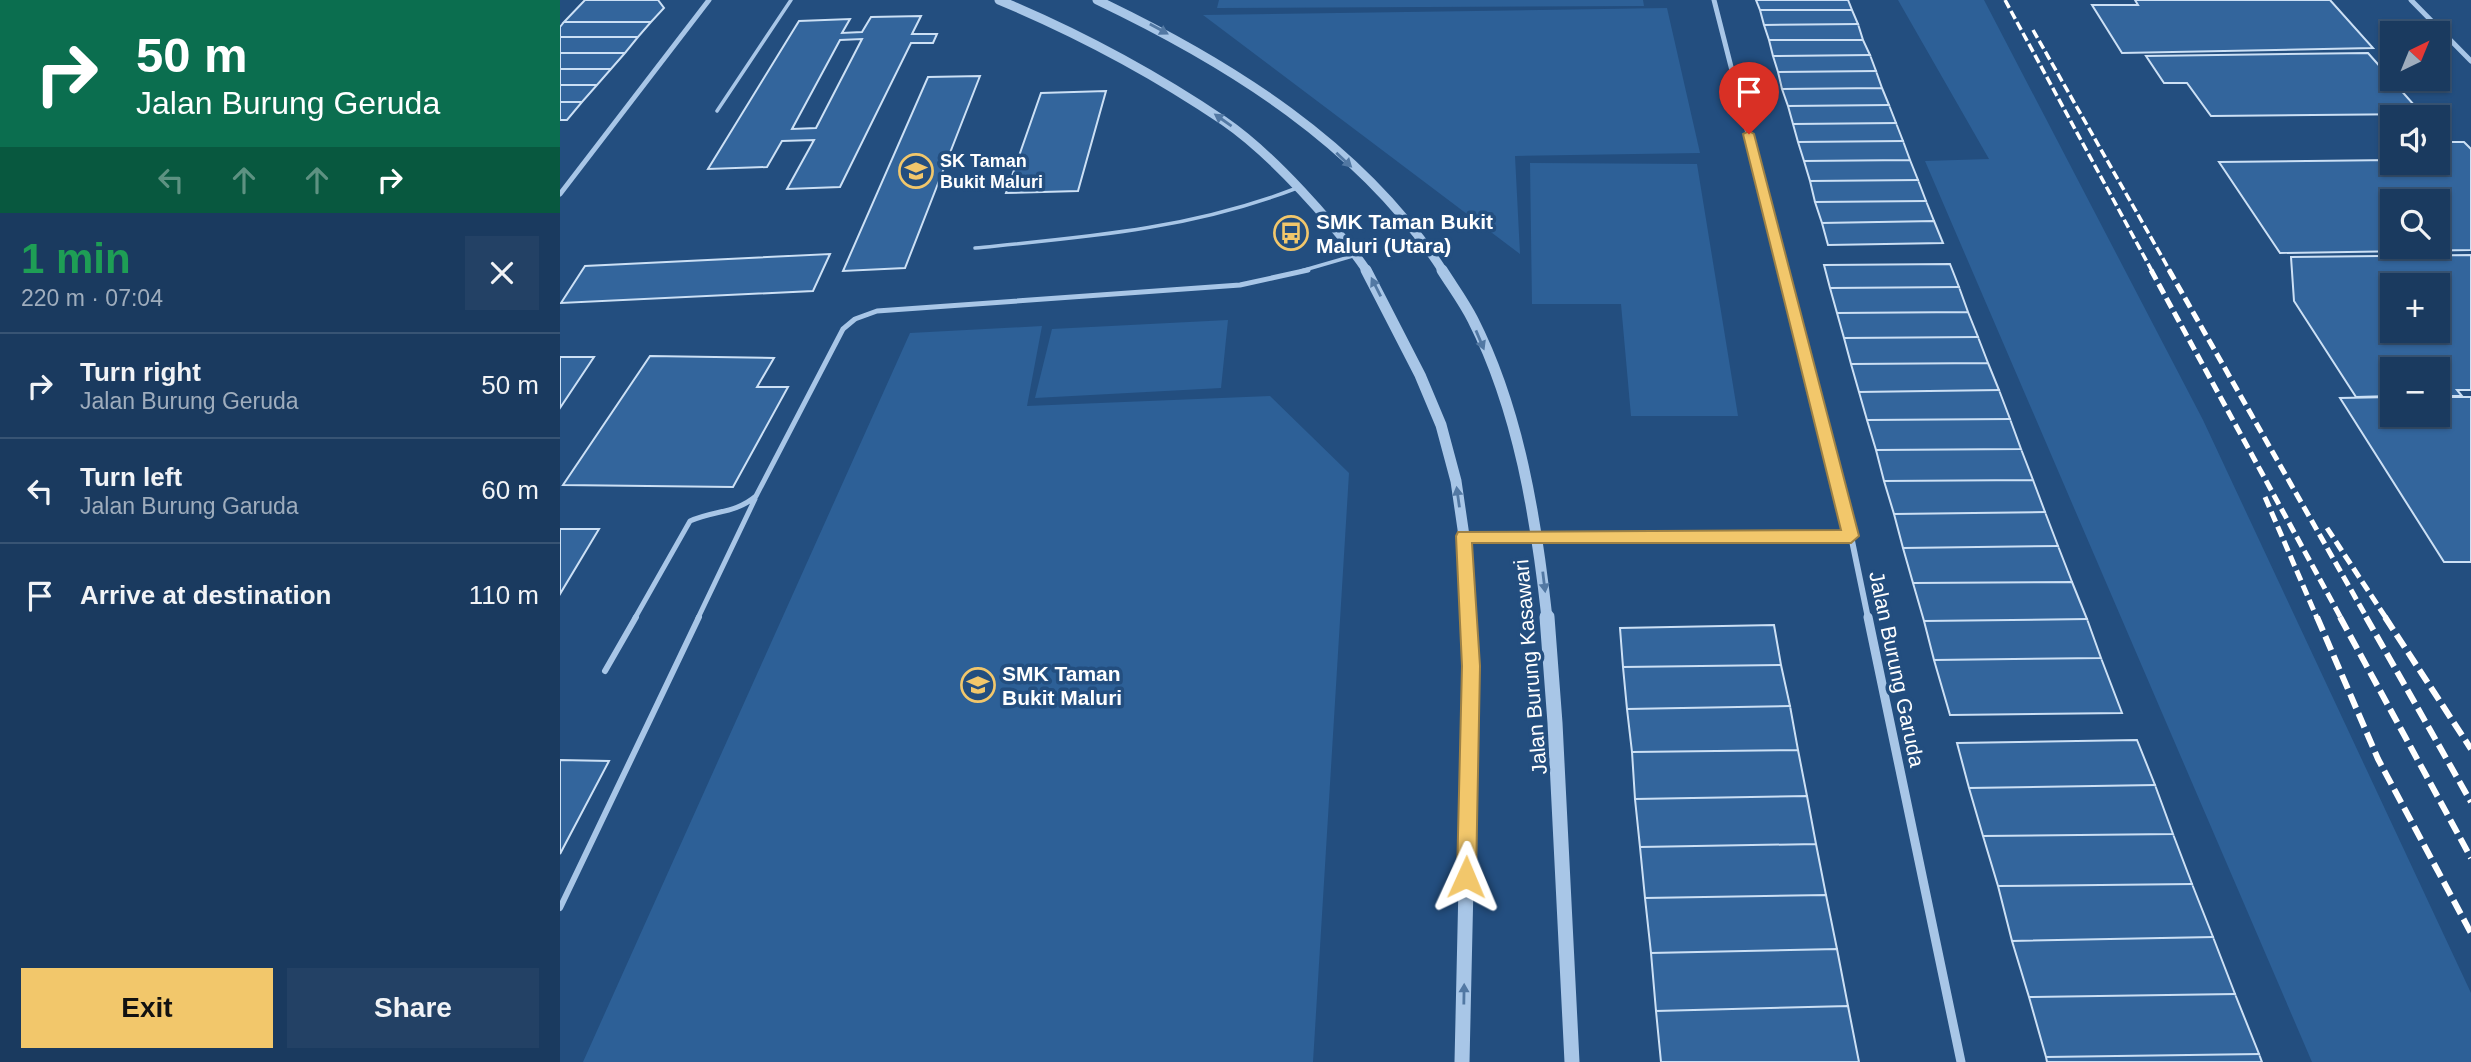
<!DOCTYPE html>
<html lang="en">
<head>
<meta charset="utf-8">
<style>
  body { margin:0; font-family:Helvetica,sans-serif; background:#234165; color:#f1f3f6; height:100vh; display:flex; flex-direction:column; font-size:26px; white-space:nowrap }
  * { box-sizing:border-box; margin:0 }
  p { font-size:23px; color:#9fadbd }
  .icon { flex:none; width:38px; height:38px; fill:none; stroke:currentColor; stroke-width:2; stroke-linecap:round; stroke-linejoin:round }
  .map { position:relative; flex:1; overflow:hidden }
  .side { display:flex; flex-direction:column; background:#1a3a5f; width:560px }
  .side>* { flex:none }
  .hud { background:#0b6e4f; color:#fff; overflow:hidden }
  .needle { width:46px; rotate:43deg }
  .controls { position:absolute; left:1820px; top:21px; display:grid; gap:14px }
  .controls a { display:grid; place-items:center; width:70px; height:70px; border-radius:0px; background:#1a3a5f; box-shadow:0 2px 5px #0004,0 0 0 2px #385474; font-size:35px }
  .pin { position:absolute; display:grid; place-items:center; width:60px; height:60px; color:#fff; margin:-72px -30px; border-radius:50% 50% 50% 0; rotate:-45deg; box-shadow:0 0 7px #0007 }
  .pin .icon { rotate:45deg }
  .me { position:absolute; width:77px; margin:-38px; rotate:1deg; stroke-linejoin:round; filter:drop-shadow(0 0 5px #0008) }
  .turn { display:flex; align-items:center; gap:24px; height:147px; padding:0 21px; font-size:32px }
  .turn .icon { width:91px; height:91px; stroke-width:2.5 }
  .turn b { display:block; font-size:49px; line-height:60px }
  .lanes { display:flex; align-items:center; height:66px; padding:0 21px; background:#0003; justify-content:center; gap:35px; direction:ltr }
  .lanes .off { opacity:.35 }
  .round { display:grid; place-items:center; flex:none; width:74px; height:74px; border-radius:0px; background:#234165 }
  .summary { display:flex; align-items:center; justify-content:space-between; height:119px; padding:0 21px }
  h1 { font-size:42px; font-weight:700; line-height:52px; color:#1e9e55 }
  .action { display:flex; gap:14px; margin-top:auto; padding:14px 21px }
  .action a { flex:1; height:80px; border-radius:0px; background:#f2c76b; color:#111; font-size:28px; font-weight:700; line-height:80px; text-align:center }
  .action a+a { background:#234165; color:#f1f3f6 }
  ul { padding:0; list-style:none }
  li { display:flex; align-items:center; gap:21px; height:105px; padding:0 21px; border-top:2px solid #385474 }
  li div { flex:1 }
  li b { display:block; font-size:26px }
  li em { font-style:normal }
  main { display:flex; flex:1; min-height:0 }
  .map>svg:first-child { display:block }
</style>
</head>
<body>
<main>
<section class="side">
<div class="hud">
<div class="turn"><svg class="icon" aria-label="right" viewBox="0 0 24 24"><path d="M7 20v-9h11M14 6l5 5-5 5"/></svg><div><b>50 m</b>Jalan Burung Geruda</div></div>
<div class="lanes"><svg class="icon off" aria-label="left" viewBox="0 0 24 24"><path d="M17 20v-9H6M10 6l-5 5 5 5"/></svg><svg class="icon off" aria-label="ahead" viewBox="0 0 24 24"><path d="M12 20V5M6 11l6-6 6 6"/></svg><svg class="icon off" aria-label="ahead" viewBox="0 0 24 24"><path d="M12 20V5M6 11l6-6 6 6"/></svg><svg class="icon" aria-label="right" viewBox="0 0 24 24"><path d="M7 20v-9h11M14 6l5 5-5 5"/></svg></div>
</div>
<div class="summary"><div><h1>1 min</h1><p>220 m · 07:04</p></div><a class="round"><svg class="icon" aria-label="close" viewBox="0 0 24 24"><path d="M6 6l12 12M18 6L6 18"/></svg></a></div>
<ul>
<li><svg class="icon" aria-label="right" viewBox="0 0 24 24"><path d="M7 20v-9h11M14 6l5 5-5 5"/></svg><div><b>Turn right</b><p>Jalan Burung Geruda</p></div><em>50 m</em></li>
<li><svg class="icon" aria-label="left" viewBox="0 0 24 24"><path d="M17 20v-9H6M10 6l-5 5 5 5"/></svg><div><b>Turn left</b><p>Jalan Burung Garuda</p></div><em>60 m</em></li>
<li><svg class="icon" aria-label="arrive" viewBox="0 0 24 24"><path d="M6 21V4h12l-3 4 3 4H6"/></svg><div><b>Arrive at destination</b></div><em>110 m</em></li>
</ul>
<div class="action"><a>Exit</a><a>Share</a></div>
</section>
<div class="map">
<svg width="1911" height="1062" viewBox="0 0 1911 1062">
  <rect width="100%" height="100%" fill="#234e7f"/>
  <path fill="#2d6097" d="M659,0H1083L1084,6L657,8Z
    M1338,0H1424L1643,420L1911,993V1062H1752L1365,161L1429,159Z
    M1107,8L1140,153L955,156L960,254L643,15Z
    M970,163L1137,164L1178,416H1071L1061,304H972Z
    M668,320L661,388L475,398L492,329Z
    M482,326L467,406L710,396L789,473L753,1062H23L350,333Z"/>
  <path fill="#33659c" stroke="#cce0f5" stroke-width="2" fill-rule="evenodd" d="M25,0H98L104,8L91,22H4Z
    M1196,0H1288L1292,10H1200Z
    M1575,0H1770L1813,48L1562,53L1532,5H1578Z
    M1200,10H1292L1298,24L1204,25Z
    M361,16L352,34H377L373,43H351L280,187L227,189L254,140L222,141L207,167L148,169L239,21L290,19L282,33L302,32L311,17ZM302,39L256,128L232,129L280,40Z
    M4,22H91L78,37H0V27Z
    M1298,24L1303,40H1209L1204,25Z
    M0,37H78L65,53H0Z
    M1209,40H1303L1310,55L1213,56Z
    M0,53H65L51,69H0Z
    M1808,53L1862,114L1651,116L1627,83H1604L1586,56Z
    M1310,55L1316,71L1218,72L1213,56Z
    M0,69H51L37,85H0Z
    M1316,71L1322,88L1222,89L1218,72Z
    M420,76L345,268L283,271L368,77Z
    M0,85H37L22,102H0Z
    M1322,88L1329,105L1228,106L1222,89Z
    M546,91L518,191L446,193L481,93Z
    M0,102H22L7,120H0Z
    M1329,105L1336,123L1233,124L1228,106Z
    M1336,123L1343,141L1238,142L1233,124Z
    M1343,141L1350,160L1244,161L1238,142Z
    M1878,142H1904L1911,149V250L1720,253L1659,162L1832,160V163H1878V160H1887L1878,149ZM1832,201H1878V247H1832Z
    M1350,160L1358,180L1250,181L1244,161Z
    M1358,180L1366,201L1255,202L1250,181Z
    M1366,201L1374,221L1262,223L1255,202Z
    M1374,221L1383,243L1268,245L1262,223Z
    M270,254L253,291L1,303L25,266Z
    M1911,255V390H1897L1902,396H1878V369H1832V396L1796,397L1734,301L1731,257ZM1832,285H1878V331H1832Z
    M1390,264L1399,287L1270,288L1264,265Z
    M1399,287L1408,312L1277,313L1270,288Z
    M1408,312L1418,337L1284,338L1277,313Z
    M1418,337L1428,363L1291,364L1284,338Z
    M90,356L214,358L197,387H228L173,487L3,485Z
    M0,357H34L0,408Z
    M1428,363L1439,390L1299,392L1291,364Z
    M1439,390L1450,419L1307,420L1299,392Z
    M1832,397V415H1878V397H1911V562H1884L1780,398Z
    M1450,419L1461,449L1316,450L1307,420Z
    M1461,449L1473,480L1324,481L1316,450Z
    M1473,480L1485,512L1334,514L1324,481Z
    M1485,512L1498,546L1343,548L1334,514Z
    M0,529H39L0,594Z
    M1498,546L1512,582L1353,583L1343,548Z
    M1512,582L1527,619L1364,621L1353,583Z
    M1527,619L1541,658L1374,660L1364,621Z
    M1214,625L1221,665L1063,667L1060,628Z
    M1541,658L1562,713L1390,715L1374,660Z
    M1221,665L1230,706L1067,709L1063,667Z
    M1230,706L1238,750L1072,752L1067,709Z
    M1577,740L1595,785L1409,788L1397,743Z
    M1238,750L1247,796L1075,799L1072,752Z
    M0,760L49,761L0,854Z
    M1595,785L1613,834L1423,836L1409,788Z
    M1247,796L1256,844L1080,847L1075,799Z
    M1613,834L1632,884L1438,886L1423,836Z
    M1256,844L1266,895L1085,898L1080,847Z
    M1632,884L1653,937L1452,941L1438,886Z
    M1266,895L1277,949L1091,953L1085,898Z
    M1653,937L1675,994L1469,997L1452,941Z
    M1277,949L1288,1006L1096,1011L1091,953Z
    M1675,994L1699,1054L1486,1057L1469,997Z
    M1288,1006L1299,1062H1101L1096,1011Z
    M1699,1054L1702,1062H1487L1486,1057Z"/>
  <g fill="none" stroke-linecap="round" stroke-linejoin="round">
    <path stroke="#a8c6e7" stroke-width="3.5" d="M157,111L231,0
      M415,248C527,237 631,229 737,188
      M741,271L796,255"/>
    <path stroke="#a8c6e7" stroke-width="5" d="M75,618L130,521C154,510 175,514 196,496L283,329L295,319L317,311L680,285L748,270
      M138,618L195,499"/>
    <path stroke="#a8c6e7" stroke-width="6" d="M45,671L76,617
      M0,908L139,617"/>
    <path stroke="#a8c6e7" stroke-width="5" d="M1154,0L1223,271
      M1851,0L1911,61
      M0,194L149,0"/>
    <path stroke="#a8c6e7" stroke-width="6" d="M1223,270L1291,536L1308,618
      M904,536H1291"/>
    <path stroke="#a8c6e7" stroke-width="9" d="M1308,617L1401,1062"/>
    <path stroke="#a8c6e7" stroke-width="9" d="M439,0C518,33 593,73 664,121C712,154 774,223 807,271
      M537,0C669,63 802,145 883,271"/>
    <path stroke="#a8c6e7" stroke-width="11" d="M806,270L860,375L881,425L896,481L904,536L908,618
      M882,270C892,286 904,302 913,320C959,411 976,518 987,618"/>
    <path stroke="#a8c6e7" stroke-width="15" d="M987,617L995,723L1012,1062
      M902,1062L911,666L908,617"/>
    <path stroke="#fff" stroke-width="3.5" stroke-dasharray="9 3.5" stroke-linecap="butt" d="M1445,0L1592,271
      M1473,30L1610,271"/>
    <path stroke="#fff" stroke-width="5" stroke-dasharray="11 5" stroke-linecap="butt" d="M1591,270L1781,618
      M1609,270L1807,618
      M1705,497L1757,618
      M1767,528L1826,618"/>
    <path stroke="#fff" stroke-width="6" stroke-dasharray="15 6" stroke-linecap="butt" d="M1757,617L1818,759L1911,933
      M1780,617L1911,858
      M1806,617L1911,802
      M1825,617L1911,749"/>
  </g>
  <defs><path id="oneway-solid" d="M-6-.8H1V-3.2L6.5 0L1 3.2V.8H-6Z" transform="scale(1.75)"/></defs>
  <g fill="#5278a3">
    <use href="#oneway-solid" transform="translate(599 29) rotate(29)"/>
    <use href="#oneway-solid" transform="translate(663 120) rotate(-145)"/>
    <use href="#oneway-solid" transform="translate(784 160) rotate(43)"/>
    <use href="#oneway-solid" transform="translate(816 287) rotate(-117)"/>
    <use href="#oneway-solid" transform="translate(920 340) rotate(67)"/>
    <use href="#oneway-solid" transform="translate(898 497) rotate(-98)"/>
    <use href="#oneway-solid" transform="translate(984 582) rotate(83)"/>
    <use href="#oneway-solid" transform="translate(904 994) rotate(-89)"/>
  </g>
  <path fill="#f2c76b" stroke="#9d8146" stroke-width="2" d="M1189,131L1194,134L1299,536L1291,543H912L920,666L916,877L913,884L906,887L899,884L897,877L902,666L896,536L898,532L1281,530L1183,134Z"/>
  <defs>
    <g id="school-ring" transform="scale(1.75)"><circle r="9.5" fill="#234e7f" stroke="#f2c76b" stroke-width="1.5"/><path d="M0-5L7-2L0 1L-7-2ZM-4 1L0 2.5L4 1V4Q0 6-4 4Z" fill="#f2c76b"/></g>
    <g id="bus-ring" transform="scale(1.75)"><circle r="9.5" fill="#234e7f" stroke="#f2c76b" stroke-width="1.5"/><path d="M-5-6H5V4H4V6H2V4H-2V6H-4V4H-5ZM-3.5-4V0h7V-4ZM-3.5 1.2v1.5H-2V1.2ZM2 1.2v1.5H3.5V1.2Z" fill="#f2c76b"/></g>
  </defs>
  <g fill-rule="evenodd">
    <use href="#school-ring" x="356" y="171"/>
    <use href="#bus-ring" x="731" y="233"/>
    <use href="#school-ring" x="418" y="685"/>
  </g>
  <g text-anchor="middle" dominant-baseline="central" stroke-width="7" stroke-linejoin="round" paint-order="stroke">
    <g font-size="18" font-weight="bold" fill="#fff" stroke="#234e7f" text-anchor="start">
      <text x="380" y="161">SK Taman<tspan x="380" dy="21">Bukit Maluri</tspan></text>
    </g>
    <g font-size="21" font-weight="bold" fill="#fff" stroke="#234e7f" text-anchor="start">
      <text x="756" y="221">SMK Taman Bukit<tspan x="756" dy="24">Maluri (Utara)</tspan></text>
      <text x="442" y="673">SMK Taman<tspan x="442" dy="24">Bukit Maluri</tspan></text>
    </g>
    <g font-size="21" fill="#fff" stroke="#234e7f">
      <text transform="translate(970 667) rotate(-95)">Jalan Burung Kasawari</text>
      <text transform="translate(1337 669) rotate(78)">Jalan Burung Garuda</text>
    </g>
  </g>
</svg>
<div class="controls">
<a><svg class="needle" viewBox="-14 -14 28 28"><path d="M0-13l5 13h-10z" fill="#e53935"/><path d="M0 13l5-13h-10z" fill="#9fadbd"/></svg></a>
<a><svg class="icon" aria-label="sound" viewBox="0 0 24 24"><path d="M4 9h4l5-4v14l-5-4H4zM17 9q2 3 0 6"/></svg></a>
<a><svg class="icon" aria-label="search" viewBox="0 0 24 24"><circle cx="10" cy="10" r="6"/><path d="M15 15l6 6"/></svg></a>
<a>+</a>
<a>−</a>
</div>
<div class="pin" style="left:1189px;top:134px;background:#d93025"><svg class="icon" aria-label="arrive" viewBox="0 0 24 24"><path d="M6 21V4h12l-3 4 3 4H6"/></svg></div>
<svg class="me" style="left:906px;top:877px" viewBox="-20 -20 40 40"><path d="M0-17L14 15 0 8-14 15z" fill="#f2c76b" stroke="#fff" stroke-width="4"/></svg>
</div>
</main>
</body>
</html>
